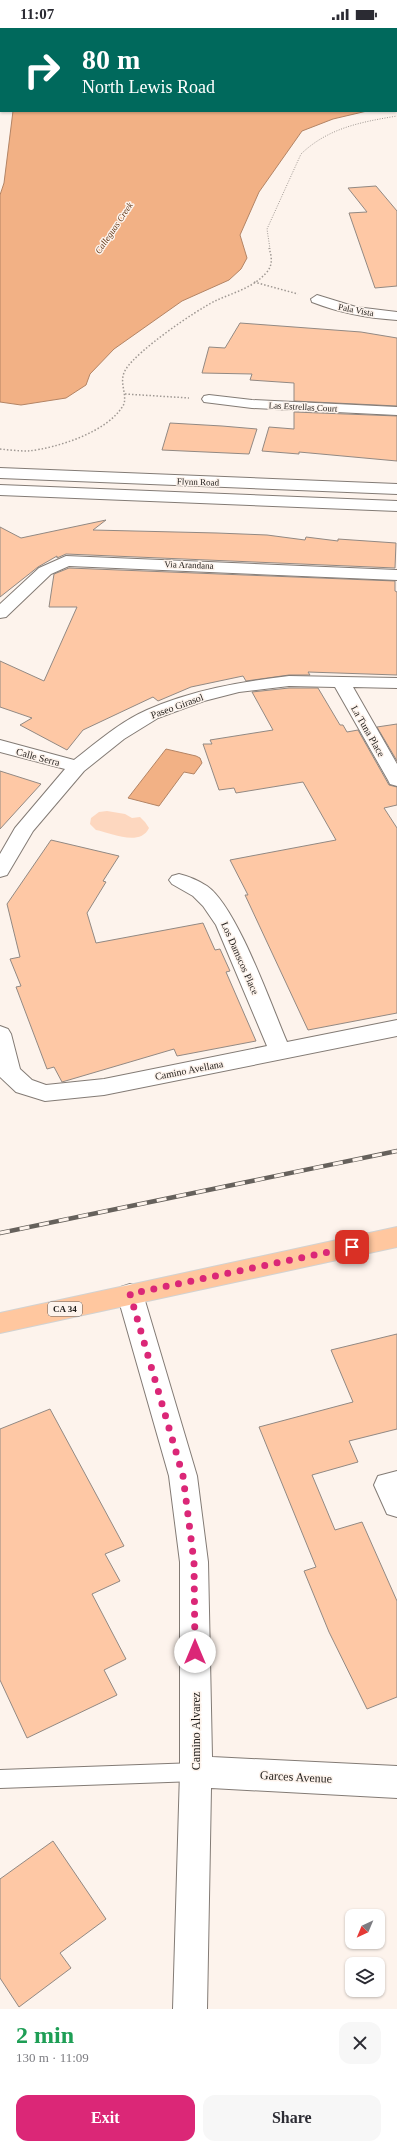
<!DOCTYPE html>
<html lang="en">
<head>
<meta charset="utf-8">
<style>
  body { margin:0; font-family:"Times New Roman",serif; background:#f7f7f7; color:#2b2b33; height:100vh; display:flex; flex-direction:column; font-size:15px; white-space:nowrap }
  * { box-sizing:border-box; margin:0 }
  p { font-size:13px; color:#7c7c81 }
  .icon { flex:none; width:22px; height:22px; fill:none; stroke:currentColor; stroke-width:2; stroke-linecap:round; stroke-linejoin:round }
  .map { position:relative; height:1981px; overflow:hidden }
  .drawer { display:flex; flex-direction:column; background:#fff; flex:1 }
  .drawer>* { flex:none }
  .top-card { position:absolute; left:0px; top:0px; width:397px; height:84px; box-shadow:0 1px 3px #0004; background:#00695c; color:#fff; overflow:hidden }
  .needle { width:26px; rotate:224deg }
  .buttons { position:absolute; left:345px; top:1881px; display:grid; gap:8px }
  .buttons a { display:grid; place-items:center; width:40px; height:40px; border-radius:8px; background:#fff; box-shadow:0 1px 3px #0004; font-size:20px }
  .pin { position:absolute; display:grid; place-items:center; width:34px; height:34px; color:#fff; margin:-17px; border-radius:8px; box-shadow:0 2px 6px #0006 }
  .me { position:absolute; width:44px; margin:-22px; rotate:0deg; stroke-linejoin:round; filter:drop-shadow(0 0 3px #0008) }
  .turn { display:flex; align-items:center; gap:14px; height:84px; padding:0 16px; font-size:18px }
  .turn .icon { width:52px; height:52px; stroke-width:2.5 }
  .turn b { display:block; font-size:28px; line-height:34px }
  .round { display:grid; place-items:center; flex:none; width:42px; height:42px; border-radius:12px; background:#f7f7f7 }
  .summary { display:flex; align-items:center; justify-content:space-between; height:68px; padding:0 16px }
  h1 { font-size:24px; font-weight:700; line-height:30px; color:#1e9e55 }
  .action { display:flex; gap:8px; margin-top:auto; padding:8px 16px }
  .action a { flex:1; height:46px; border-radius:12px; background:#db2777; color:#fff; font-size:16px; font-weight:700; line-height:46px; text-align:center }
  .action a+a { background:#f7f7f7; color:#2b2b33 }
  .status { display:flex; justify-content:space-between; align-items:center; height:28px; padding:0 20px; background:#fff; direction:ltr }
  .status svg { height:11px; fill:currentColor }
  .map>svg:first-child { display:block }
</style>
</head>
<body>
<div class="status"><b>11:07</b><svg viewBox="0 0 49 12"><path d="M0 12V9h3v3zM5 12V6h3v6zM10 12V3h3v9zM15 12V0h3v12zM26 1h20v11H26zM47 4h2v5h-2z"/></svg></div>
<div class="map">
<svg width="397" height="1981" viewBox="0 0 397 1981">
  <rect width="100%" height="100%" fill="#fdf3ec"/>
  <path fill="#fdd7bf" d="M107,783L125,786L132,790L140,789L145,794L149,800C140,819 111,805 96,802L90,796L91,790L99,784Z"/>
  <path fill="#f2b185" stroke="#b38465" d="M45,0H397V76L396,1Z
    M13,83H367L333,91L302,103L259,164L240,207L247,230L241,241L229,252L182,273L114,321L90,346L86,357L66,370L21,377L0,374V167L4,155Z
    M166,721L196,728L200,730L202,735L194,746L184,744L159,778L128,770Z"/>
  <path fill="#fec8a5" stroke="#928983" d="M376,158L397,183V258L375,260L349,185L367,184L348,160Z
    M240,295L361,304L397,310V378L294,373V355L250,352L252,346L202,345L209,319L225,320Z
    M294,384L397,388V433L299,424V426L262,423L269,399L294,401Z
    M170,395L222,398L257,401L249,426L162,422Z
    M106,492L93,502L217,505L267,507L305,512L306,509L338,513V511L396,515L395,540L66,526L57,530V528L38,539L0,569V499L21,510Z
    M69,540L395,553V563L397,564V647L308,644L310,647H289L246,653L243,648L191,659L158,673L153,669L83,702L67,722L20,697L32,690L0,679V633L44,653L77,579H49L54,546Z
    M289,660H318L340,697H343L347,704L358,702L389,757L397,759V777L384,780L397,800V985L308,1002L245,867H248L230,832L336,812L303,754L236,765L234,760L219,762L203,716H212L210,712L273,702L252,664Z
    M397,696V733L377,699Z
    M0,743L41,756L0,801Z
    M51,812L119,828L103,853L106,854L87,885L96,915L203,895L215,922L220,921L230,943L226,944L256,1013L177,1028L174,1021L62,1054L54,1039L47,1041L16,959L21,958L10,931L20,929L7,876Z
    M397,1306V1401L349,1413L358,1434L312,1447L335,1502L362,1494L397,1573V1669L367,1681L329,1604L304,1543L316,1539L259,1399L353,1374L331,1322Z
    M50,1381L124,1518L105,1526L120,1553L92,1566L126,1631L104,1642L117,1667L27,1710L0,1652V1401Z
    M53,1813L106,1891L60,1925L71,1940L19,1979L0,1950V1851Z"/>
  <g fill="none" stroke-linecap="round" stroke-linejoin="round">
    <g stroke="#837b75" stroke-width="2">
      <path id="service" d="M196,1735L203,1738L205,1744L203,1750L196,1753L0,1760V1742Z"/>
    </g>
    <g stroke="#837b75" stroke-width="2">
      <path id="minor" d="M317,267L356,279L397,284V292C368,290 340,285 312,274L311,271Z
        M209,367L252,372L397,379V387L252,380L204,374L202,371L204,368Z
        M66,528L397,542V552L69,538L51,546L6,589L0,590V576L39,540Z
        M289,648L397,650V660L353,659L397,736V758L390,756L388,752L335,659L289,658L239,664L204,673L158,690L124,711L84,743L33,803L7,847L0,849V826L15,800L65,741L0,724V712L74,732C97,714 120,694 147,682C192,662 240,654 289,648Z
        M179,846C188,848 199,853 207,858C237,879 271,977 287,1014L397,992V1008L104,1067L45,1073L16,1064L0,1049V998L8,1001L11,1006L20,1041L32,1052L46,1057L104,1051L267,1018L216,897L203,878L193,868L172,856L169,852L172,848Z
        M130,1256L139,1259L143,1266L197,1448L208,1534L212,1729L397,1738V1770L211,1760L207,1981H173L180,1744V1534L169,1448L117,1266L121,1259Z
        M397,1443V1489L387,1486L374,1457L378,1448Z"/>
    </g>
    <g stroke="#837b75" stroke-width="2">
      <path id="secondary" d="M0,440L397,456V466L0,450Z
        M0,457L397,473V483L0,467Z"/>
    </g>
    <g stroke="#d2d2d1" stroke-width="2">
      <path id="primary" d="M397,1199V1219L0,1305V1285Z"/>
    </g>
    <path stroke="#9f9893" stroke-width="1" stroke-dasharray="1 1.5" stroke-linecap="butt" d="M270,221L267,201L301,126C328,100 361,94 397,88"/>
    <path stroke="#9f9893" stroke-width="1.5" stroke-dasharray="1.5 2" stroke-linecap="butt" d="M254,254L298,266
      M125,366L189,370
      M0,421C9,422 19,423 28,423C57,420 109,404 124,376C127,364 118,353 126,341C138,322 195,283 215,273C232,265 253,260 266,245C273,238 272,229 269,220"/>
    <use href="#service" fill="#fff" fill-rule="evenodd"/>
    <use href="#minor" fill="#fff" fill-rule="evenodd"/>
    <use href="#secondary" fill="#fff" fill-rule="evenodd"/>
    <use href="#primary" fill="#ffc79f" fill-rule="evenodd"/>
    <g stroke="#66615c" stroke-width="4.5">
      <path id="rail" d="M0,1205L397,1123"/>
    </g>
    <use href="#rail" stroke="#fdf3ec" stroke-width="3" stroke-dasharray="10" stroke-linecap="butt"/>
  </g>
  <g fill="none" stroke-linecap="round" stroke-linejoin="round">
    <path stroke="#db2777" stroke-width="7" stroke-dasharray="0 12.6" d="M195,1624L194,1534L183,1448L130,1266L352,1219"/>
  </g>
  <g text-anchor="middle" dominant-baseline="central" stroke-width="3" stroke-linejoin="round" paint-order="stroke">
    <g font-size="9" font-style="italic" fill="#5d3313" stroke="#fdf3ec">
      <text transform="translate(114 200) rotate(-56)">Calleguas Creek</text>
    </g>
    <g font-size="9" fill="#1f1c19" stroke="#fdf3ec">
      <text transform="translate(356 282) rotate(11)">Pala Vista</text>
      <text transform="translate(303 379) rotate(3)">Las Estrellas Court</text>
      <text transform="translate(198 454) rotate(2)">Flynn Road</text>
      <text transform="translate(189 537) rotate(2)">Via Arandana</text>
    </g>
    <rect fill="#fdf3ec" stroke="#625c58" stroke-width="1" x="48" y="1274" width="34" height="14" rx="3"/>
    <g font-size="9" font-weight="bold" fill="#1f1c19">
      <text x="65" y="1281">CA 34</text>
    </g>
    <g font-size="10" fill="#1f1c19" stroke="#fdf3ec">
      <text transform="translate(177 678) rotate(-20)">Paseo Girasol</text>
      <text transform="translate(368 703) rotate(60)">La Tuna Place</text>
      <text transform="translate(38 729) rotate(15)">Calle Serra</text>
      <text transform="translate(240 930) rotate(66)">Los Damscos Place</text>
      <text transform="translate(189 1042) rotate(-11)">Camino Avellana</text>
    </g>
    <g font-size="12" fill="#1f1c19" stroke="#fdf3ec">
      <text transform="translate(196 1703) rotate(-90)">Camino Alvarez</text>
      <text transform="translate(296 1749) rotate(3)">Garces Avenue</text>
    </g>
  </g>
</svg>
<div class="buttons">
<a><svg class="needle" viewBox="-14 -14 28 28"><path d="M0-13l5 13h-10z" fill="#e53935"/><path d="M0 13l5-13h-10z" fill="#7c7c81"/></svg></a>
<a><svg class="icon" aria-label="layers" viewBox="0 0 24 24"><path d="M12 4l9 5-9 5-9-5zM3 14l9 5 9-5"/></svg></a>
</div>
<div class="pin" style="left:352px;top:1219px;background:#d93025"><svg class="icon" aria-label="arrive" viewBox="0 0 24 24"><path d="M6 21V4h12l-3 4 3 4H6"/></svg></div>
<svg class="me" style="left:195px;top:1624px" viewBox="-20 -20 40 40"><circle r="19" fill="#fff"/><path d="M0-13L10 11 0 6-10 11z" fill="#db2777"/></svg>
<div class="top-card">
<div class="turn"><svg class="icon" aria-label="right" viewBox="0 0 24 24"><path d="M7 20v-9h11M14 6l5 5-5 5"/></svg><div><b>80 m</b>North Lewis Road</div></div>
</div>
</div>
<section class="drawer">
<div class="summary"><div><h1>2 min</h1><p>130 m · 11:09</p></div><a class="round"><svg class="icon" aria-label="close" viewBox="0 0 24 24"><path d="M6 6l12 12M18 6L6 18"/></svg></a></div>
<div class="action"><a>Exit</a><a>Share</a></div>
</section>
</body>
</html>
